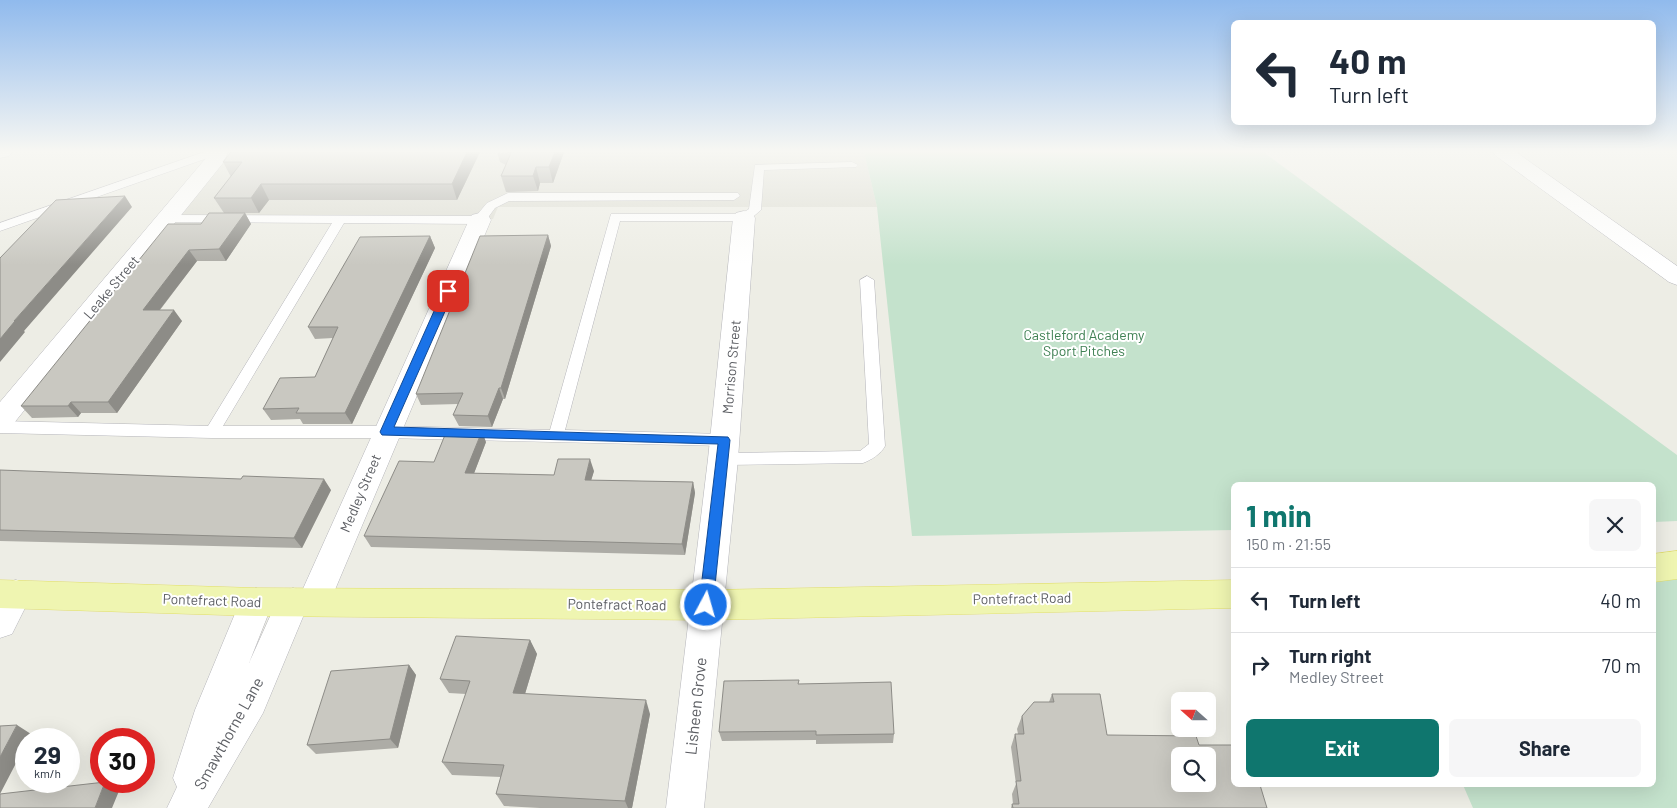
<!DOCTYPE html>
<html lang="en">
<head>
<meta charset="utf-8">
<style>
  body { margin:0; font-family:Barlow,sans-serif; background:#f6f6f7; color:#1f2937; height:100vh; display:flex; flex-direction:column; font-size:19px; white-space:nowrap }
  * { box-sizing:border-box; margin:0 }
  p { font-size:16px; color:#747a83 }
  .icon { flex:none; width:28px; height:28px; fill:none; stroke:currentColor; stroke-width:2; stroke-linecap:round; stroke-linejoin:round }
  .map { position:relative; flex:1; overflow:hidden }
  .panel { position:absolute; left:1231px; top:482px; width:425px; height:305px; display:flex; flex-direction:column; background:#fff; border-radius:8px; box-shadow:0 5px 20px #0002 }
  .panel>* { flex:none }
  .guide { position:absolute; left:1231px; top:20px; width:425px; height:105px; border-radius:8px; box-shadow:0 5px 20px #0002; background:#fff; color:#1f2937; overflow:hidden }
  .needle { width:32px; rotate:291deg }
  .fabs { position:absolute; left:1171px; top:692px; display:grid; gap:10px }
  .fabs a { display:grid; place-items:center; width:45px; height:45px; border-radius:8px; background:#fff; box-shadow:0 5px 20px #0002; font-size:25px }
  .speed { position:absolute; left:15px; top:728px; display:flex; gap:10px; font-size:25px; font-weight:700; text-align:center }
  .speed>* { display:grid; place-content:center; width:65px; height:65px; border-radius:50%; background:#fff; box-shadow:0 5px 20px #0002; line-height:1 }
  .speed small { font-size:12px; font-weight:400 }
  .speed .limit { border:8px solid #d22; background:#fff; color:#111 }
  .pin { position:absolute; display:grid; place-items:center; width:42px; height:42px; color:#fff; margin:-21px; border-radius:10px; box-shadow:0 2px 8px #0006 }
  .me { position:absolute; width:55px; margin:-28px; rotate:6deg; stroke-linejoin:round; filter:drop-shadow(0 0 4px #0008) }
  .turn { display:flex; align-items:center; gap:18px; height:105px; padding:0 15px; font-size:22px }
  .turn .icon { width:65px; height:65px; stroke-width:2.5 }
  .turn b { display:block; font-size:35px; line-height:42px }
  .round { display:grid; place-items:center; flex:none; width:52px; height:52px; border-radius:8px; background:#f6f6f7 }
  .head { display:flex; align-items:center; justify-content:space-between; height:85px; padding:0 15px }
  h1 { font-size:30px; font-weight:700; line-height:38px; color:#0f766e }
  .action { display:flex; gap:10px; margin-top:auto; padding:10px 15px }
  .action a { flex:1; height:58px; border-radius:8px; background:#0f766e; color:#fff; font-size:20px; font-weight:700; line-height:58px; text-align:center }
  .action a+a { background:#f6f6f7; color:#1f2937 }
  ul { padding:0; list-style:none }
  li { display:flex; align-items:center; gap:15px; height:65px; padding:0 15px; border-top:1px solid #e0e1e3 }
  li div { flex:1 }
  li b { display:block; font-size:19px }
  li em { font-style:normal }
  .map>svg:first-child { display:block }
</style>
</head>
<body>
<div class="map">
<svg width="1677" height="808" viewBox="0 0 1677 808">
  <rect width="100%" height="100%" fill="#edede5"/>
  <path fill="#ddddd3" d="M244,152H864L877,207H498L493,219L168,218L216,159Z"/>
  <path fill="#c4e2cc" d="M864,152H1263L1677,455V521L1654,522V485H1234V530L912,536L877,207Z
    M1677,565V808H1473L1463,785H1654V568Z"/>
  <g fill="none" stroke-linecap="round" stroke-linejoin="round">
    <g stroke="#b5b5ba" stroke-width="1">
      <path id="lane" d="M204,152H221L219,154L0,231V223Z
        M852,162L858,165L856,167L764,170L761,210L748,221H620L565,430L724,434L729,436L732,440L729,444L724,446L386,438H212L0,433V421L208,426L332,223L168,222L164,221L162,218L164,215L476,216L487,203L508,193H738L740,196L734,200L509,201L495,208L484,223L480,224L344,223L223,426H386L550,430L611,214H741L749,209L755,165Z
        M867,276L874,280L885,446C881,454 871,460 863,463L723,465L717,463L715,459L717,455L723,453L860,451L869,444L860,280Z"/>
    </g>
    <g stroke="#b5b5ba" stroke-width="1">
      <path id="street" d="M208,152H228L223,163L10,428L0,431V402L206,158Z
        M1493,152H1516L1677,266V285L1669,282L1496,156Z
        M744,211L752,213L755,218L738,459L704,808H666L708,459L733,218L736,213Z
        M480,213L488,215L491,220L326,611L314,615L305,612L263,713L208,808H167L177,787L173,778L195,710L244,592L256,588L268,592L273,602L249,663L281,592L293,588L302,591L469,220L472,215Z
        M16,580L28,584L32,594L12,634L0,638V592L4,584Z"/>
    </g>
    <g stroke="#b6b7bd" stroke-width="1">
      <path id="secondary" d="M0,152H12L9,156L0,158Z"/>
    </g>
    <g stroke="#e1de6a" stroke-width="1">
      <path id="primary" d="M1677,551V579L1654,582V554Z
        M0,580L256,588L706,590L1234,580V608L706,620L256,616L0,608Z"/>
    </g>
    <use href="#lane" fill="#fff" fill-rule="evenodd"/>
    <use href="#street" fill="#fff" fill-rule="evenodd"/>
    <use href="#secondary" fill="#fff" fill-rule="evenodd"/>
    <use href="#primary" fill="#eff5b1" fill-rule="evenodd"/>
  </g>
  <path fill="#adaca6" d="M480,152L457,200H269L259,213H245L251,224L226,261H197L160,310L182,321L117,413H81L78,417L32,418L21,406L201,224L224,213L214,198L231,177L223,162Z
    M497,152H564L553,183H540L538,191L506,192L501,176L506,165L500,162Z
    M548,235L551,246L505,399H503L492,427L459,426L453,415L458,404L421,405L416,394Z
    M430,236L435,248L352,424H303L300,419L271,420L263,409L315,377L333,338L315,339L308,327Z
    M486,442L474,473L554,475L594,471L591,480L693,482L695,493L685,555L371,547L364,536L434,462Z
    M0,470L331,490L302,548L0,541Z
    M530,640L537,654L525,694L650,714L632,808H540L504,806L496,794L501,777L452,775L442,762L466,694L449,693L440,679Z
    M409,665L416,675L398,748L316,754L307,745Z
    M799,684L894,734L893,743L816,744V740L722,741L719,732Z
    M1052,694L1107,735L1199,745L1267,808H1011L1012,804H1013L1012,794L1016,784L1011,747L1015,734H1018L1017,729L1022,716L1049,702Z"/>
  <path fill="#8d8c87" d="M467,152H480L457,200L452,184Z
    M555,152H564L553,183L549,167Z
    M536,167L540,183L538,191L533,176Z
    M261,184L269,200L259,213L251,198Z
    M125,196L132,207L24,331L25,332L0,362V339L14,321Z
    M245,213L251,224L226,261L219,249Z
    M548,235L551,246L505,399L501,388Z
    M430,236L435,248L352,424L345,413Z
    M189,250L197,261L151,321L143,310Z
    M174,310L182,321L117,413L108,402Z
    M499,388L503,399L492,427L488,416Z
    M71,402L81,413L78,417L68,406Z
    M482,431L486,442L470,484L465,473Z
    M590,459L594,471L588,491L585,480Z
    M324,479L331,490L302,548L294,538Z
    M693,482L695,493L685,555L682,544Z
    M530,640L537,654L521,707L513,693Z
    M409,665L416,675L398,748L390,739Z
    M646,700L650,714L632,808H628L625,801Z
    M17,725L31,734L29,739H26V744L0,794V757Z
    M105,782L119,791L112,808H95Z"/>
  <path fill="#c9c8c1" stroke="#8d8c87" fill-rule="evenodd" d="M231,152H467L452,184H261L251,198H214L242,162H223Z
    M507,152H555L549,167H536L533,176H501L511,153Z
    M125,196L14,321H15L0,339V258L56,200Z
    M209,213H245L219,249L189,250L143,310H174L108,402H71L68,406H21L168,224H201Z
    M548,235L501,388H499L488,416L453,415L463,393L416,394L480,236Z
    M430,236L345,413H296L299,408L263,409L280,378L315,377L338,327H308L360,237Z
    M447,430L482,431L465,473L554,475L558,459H590L585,480L693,482L682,544L364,536L399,461L434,462Z
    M0,470L241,479L243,476L324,479L294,538L0,530Z
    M456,636L530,640L513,693L646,700L625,801L496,794L504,765L442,762L470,681L440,679Z
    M409,665L390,739L307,745L331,671Z
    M799,680L798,684L891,682L894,734L816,735V731L719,732L724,681Z
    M1052,694H1100L1107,735L1196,736L1199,745H1234V785H1260L1267,808H1013L1012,804H1019L1016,781H1021L1015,734H1024L1022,716L1034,702H1054ZM1180,756H1208V784H1180Z
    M17,725L0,757V726Z
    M105,782L95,808H0V794Z"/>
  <linearGradient id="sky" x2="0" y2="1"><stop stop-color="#90baed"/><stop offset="0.57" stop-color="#f7f7f3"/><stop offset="1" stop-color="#f7f7f3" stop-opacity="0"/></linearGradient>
  <rect width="1677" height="265" fill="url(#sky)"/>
  <path fill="#1a73e8" stroke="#114b97" d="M448,287L454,291L394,427L728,437L730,440L713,605L711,609L706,611L701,609L699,605L718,444L382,435L380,432L443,291Z"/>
  <g text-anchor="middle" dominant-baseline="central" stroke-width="4" stroke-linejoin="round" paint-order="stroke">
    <g font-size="14" fill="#5c5e63" stroke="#fff">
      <text transform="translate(111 287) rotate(-50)">Leake Street</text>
      <text transform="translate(731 367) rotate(-85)">Morrison Street</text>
      <text transform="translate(360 493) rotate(-67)">Medley Street</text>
      <text transform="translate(1022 598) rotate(-1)">Pontefract Road</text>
      <text transform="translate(212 600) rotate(2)">Pontefract Road</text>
      <text transform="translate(617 604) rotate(1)">Pontefract Road</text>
    </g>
    <g font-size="14" fill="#3f8053" stroke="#fff">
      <text x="1084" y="334">Castleford Academy<tspan x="1084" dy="16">Sport Pitches</tspan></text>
    </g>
    <g font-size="16" fill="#5c5e63" stroke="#fff">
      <text transform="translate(695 706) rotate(-84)">Lisheen Grove</text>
      <text transform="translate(228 733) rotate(-61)">Smawthorne Lane</text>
    </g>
  </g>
</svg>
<div class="fabs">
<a><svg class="needle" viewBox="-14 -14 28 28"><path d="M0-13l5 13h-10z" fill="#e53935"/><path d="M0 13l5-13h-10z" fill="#747a83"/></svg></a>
<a><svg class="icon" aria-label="search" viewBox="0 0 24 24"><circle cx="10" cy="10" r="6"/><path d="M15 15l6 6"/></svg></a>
</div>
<div class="speed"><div>29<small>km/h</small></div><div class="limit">30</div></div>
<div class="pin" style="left:448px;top:291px;background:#d93025"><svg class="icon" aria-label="arrive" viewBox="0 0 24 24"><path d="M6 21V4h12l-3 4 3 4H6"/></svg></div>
<svg class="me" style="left:706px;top:605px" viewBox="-20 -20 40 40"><circle r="17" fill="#1a73e8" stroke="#fff" stroke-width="3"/><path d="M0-11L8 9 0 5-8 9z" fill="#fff"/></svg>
<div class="guide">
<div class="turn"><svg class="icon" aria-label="left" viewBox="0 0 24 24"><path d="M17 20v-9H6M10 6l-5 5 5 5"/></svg><div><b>40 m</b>Turn left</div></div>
</div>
<section class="panel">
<div class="head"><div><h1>1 min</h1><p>150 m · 21:55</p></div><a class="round"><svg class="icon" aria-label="close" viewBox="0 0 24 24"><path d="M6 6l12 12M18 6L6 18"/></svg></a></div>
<ul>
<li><svg class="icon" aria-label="left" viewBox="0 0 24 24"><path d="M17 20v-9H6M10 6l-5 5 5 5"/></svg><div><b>Turn left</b></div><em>40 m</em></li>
<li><svg class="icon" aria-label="right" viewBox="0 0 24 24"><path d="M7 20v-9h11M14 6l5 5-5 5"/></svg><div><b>Turn right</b><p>Medley Street</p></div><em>70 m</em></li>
</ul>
<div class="action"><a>Exit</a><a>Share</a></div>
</section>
</div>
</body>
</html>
